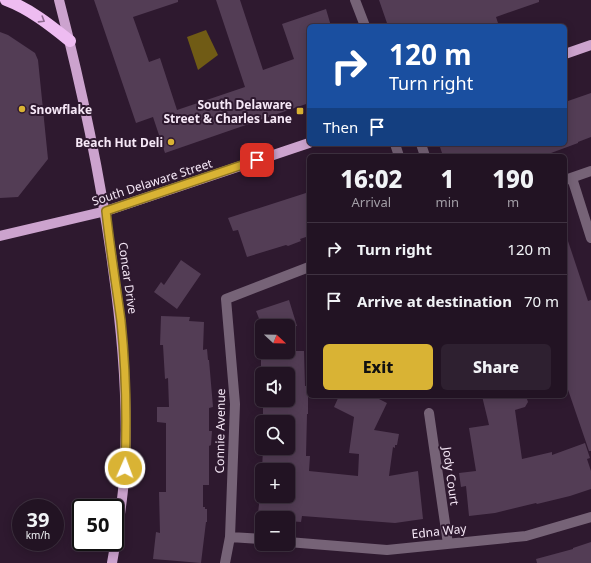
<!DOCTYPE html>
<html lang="en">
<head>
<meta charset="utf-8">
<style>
  body { margin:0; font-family:"Noto Sans",sans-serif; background:#2e2030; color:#f1f3f6; height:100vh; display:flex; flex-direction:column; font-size:15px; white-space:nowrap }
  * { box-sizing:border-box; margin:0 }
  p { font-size:13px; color:#a29ea6 }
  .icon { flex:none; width:22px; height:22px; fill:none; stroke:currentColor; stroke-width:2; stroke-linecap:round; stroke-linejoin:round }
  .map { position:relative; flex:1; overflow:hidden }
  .sheet { position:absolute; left:307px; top:154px; width:260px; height:244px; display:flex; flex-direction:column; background:#221323; border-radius:6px; box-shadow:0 2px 10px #0003,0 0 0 1px #3f3241 }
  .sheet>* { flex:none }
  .top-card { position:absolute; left:307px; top:24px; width:260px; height:122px; border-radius:6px; box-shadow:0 2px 10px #0003,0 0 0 1px #3f3241; background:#1a4fa0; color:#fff; overflow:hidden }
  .needle { width:26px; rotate:112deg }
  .tools { position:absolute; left:255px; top:319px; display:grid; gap:8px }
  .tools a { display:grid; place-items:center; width:40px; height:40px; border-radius:6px; background:#221323; box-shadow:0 2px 10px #0003,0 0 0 1px #3f3241; font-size:20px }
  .speed { position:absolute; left:12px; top:499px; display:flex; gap:8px; font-size:20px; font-weight:700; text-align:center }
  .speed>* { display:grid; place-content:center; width:52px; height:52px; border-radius:50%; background:#221323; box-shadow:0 2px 10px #0003,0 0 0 1px #3f3241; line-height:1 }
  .speed small { font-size:10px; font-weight:400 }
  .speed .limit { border:2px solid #111; border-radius:6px; background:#fff; color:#111 }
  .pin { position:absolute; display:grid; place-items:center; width:34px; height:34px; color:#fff; margin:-17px; border-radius:8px; box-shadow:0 2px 6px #0006 }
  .me { position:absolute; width:44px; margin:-22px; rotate:2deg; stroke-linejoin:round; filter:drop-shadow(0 0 3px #0008) }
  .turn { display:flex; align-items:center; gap:14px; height:84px; padding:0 16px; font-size:18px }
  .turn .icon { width:52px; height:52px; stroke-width:2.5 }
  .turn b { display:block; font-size:28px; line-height:34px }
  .then { display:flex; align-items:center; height:38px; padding:0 16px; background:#0003; gap:8px; font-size:15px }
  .eta { display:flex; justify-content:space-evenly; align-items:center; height:68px; text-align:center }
  .eta b { font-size:24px; font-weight:800; line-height:28px }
  .primary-button { display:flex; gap:8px; margin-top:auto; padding:8px 16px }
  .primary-button a { flex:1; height:46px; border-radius:6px; background:#d9b334; color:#111; font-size:16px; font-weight:800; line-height:46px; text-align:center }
  .primary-button a+a { background:#2e2030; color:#f1f3f6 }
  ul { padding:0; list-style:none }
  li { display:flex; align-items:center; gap:12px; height:52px; padding:0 16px; border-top:1px solid #3f3241 }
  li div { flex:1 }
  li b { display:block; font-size:15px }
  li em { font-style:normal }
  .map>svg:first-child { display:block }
</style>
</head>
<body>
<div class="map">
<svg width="591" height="563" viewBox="0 0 591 563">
  <rect width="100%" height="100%" fill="#2e192f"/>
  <path fill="#705b15" d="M206,30L218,55L198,70L187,37Z"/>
  <path fill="#533d55" d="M94,0H178V2L133,17L149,62L160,58L177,110L245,87L216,0H240L263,70L294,59L282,24L326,9L331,26H309V103L165,153L153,117L136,123Z
    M379,0H539V2L496,17L499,26H388Z
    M0,32L8,35L35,53L38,60L48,159L18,197L0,198Z
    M591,93V137L578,142V143L543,156H443L440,147L448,144H565V102Z
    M309,192V236L300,239L301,241L288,246L286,245L247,257L238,230L233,231L228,218Z
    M565,238H567L588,301L591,300V451H589L565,381Z
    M181,260L201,274L177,309L154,292L161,282L164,285Z
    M289,300L297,326H262L256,311Z
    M161,316L190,317L189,321L204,322L203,350L207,349L208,360H209L213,407L209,408V431H212L211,445L209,446V485H203V507H205V509H207V522H206L201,563L153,559L156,532L160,533L159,492H166V423L157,422V407H169L168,378L165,379L163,345H160Z
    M288,351H304L305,386H308V414H307L306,456H310L309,471L358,476L359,454L349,453L354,417L334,407L339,396H373L387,403L374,430L399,434L397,445H395V448L393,447L389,476L418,471L423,519L395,523L302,516L301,522L288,521V516L258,513L260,496H288V470H262L263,448H288V422H277L278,414H263V400H288V374H261V352Z
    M482,396H526L528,402L525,407L515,410L522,459L552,452V455L585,443L590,458L587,459L591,471V489L570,496L537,504L536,503L495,513L469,516L466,486L461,487L459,473L476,471L469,428L489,425Z
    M591,542V563H537L536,559L573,549V548Z"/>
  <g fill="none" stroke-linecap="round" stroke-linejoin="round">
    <path stroke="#766377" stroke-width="10" d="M355,0L365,26
      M395,144L399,156
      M421,144L425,156
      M572,178L591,238
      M565,180L591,171
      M429,413L448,544
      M230,537L262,539
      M288,542L387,550L526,536L591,517
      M225,563L230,537L235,404L226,299L309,267"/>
    <path stroke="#cca3ce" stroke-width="10" d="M59,0C82,89 101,178 113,269C123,339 129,409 124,479C122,507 117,535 112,563
      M565,54L591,45
      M0,236L106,211L309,143"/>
    <path stroke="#eebcf1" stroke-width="12" d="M6,0C30,9 50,25 70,41"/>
  </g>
  <defs><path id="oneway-chevron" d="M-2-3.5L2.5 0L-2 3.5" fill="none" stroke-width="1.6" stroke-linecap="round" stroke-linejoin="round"/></defs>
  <use stroke="#8e6a90" href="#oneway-chevron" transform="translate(42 20) rotate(32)"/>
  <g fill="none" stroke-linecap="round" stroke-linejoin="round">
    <g stroke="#8d7422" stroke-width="10">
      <path id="route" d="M125,468C127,419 126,369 121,321C116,284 110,248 106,211L257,160"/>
    </g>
    <use href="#route" stroke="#d9b334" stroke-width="7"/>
  </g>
  <g fill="#d9b334" stroke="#2e192f" stroke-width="1.5">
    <circle cx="22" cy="109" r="4"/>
    <rect x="296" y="107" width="8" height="8" rx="2"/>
    <circle cx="171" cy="142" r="4"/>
  </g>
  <g text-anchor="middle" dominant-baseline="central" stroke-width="4" stroke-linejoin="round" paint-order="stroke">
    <g font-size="12" font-weight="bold" fill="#f6e8f7" stroke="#2e192f" text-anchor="end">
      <text x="292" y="104">South Delaware<tspan x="292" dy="14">Street &amp; Charles Lane</tspan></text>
      <text x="30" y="109" text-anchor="start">Snowflake</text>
      <text x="163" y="142">Beach Hut Deli</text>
    </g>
    <g font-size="12" fill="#f6e8f7" stroke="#2e192f">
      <text transform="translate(152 182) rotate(-18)">South Delaware Street</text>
      <text transform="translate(128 278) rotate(82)">Concar Drive</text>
      <text transform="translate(220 431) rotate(-89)">Connie Avenue</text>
      <text transform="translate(451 476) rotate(82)">Jody Court</text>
      <text transform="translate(439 531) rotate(-6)">Edna Way</text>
    </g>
  </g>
</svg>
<div class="tools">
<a><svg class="needle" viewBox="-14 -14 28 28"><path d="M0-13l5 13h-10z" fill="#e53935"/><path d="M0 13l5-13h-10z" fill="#a29ea6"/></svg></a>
<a><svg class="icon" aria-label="sound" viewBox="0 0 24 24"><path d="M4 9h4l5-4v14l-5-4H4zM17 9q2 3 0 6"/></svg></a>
<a><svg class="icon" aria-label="search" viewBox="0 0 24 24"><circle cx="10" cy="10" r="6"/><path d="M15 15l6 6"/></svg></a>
<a>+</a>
<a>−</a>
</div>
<div class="speed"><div>39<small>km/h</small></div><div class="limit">50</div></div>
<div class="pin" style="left:257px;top:160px;background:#d93025"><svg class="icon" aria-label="arrive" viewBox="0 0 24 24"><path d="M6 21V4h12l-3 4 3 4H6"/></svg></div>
<svg class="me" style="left:125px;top:468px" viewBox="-20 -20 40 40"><circle r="17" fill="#d9b334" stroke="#fff" stroke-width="3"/><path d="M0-11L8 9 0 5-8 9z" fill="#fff"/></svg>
<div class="top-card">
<div class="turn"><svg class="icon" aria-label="right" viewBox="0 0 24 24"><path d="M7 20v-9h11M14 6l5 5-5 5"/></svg><div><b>120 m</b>Turn right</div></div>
<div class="then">Then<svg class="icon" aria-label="arrive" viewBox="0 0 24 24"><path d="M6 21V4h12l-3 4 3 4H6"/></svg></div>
</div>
<section class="sheet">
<div class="eta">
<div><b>16:02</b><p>Arrival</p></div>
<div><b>1</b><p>min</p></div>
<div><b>190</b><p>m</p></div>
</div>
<ul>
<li><svg class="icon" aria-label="right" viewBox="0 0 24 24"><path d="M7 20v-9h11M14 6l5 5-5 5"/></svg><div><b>Turn right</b></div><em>120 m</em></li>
<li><svg class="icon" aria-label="arrive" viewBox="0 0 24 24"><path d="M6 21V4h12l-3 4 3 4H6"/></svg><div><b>Arrive at destination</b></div><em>70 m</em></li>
</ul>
<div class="primary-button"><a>Exit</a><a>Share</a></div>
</section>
</div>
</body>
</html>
